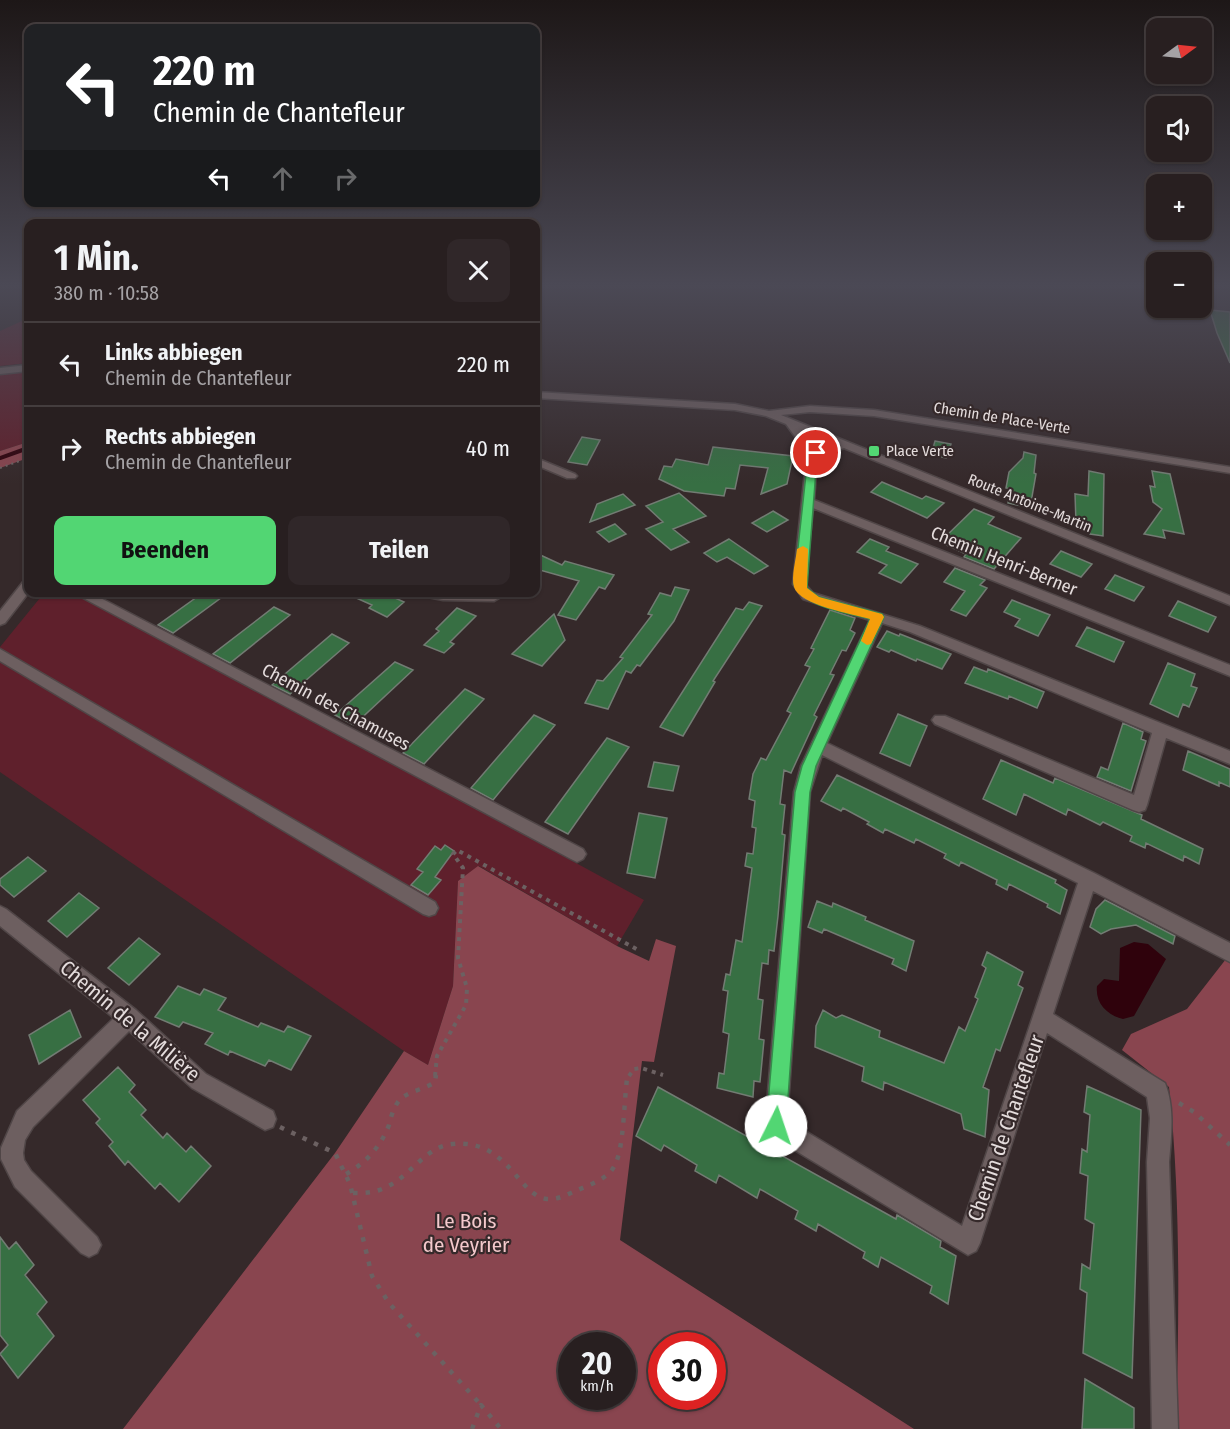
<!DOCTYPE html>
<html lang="de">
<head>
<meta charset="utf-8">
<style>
  body { margin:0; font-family:"Fira Sans Condensed",sans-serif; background:#302729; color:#f1f3f6; height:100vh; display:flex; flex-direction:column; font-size:22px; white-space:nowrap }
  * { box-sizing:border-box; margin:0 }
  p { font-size:20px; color:#a5a2a5 }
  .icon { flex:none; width:33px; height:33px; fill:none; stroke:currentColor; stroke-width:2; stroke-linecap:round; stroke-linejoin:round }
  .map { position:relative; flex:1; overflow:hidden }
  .drawer { position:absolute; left:24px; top:219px; width:516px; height:378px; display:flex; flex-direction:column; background:#281f20; border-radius:12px; box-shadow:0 2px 4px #0004,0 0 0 2px #443d3e }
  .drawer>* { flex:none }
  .hud { position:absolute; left:24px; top:24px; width:516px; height:183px; border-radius:12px; box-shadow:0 2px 4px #0004,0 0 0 2px #443d3e; background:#202124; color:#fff; overflow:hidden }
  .needle { width:39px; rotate:75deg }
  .buttons { position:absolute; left:1146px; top:18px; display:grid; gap:12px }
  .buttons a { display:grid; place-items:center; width:66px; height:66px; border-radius:12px; background:#281f20; box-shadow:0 2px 4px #0004,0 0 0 2px #443d3e; font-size:30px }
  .speed { position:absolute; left:558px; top:1332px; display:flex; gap:12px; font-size:30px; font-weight:700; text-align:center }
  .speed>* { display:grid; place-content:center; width:78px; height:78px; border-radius:50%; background:#281f20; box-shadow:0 2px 4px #0004,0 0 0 2px #443d3e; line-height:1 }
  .speed small { font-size:15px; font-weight:400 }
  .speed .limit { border:9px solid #d22; background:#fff; color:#111 }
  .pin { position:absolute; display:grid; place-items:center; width:51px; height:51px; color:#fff; margin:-26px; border:3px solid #fff; border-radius:50%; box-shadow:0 2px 6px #0007 }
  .me { position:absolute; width:66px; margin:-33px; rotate:4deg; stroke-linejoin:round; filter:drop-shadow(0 0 4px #0008) }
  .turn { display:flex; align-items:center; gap:21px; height:126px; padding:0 30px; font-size:27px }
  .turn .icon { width:78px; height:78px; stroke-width:2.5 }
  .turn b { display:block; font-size:42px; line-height:51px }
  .lanes { display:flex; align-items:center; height:57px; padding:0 30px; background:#0003; justify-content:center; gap:30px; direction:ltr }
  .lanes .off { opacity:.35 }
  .round { display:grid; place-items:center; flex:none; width:63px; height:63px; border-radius:12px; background:#302729 }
  .head { display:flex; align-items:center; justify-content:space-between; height:102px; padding:0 30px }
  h1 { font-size:36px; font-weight:700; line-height:45px }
  .button { display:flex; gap:12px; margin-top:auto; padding:12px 30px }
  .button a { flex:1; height:69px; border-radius:12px; background:#52d673; color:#111; font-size:24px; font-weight:700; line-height:69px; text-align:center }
  .button a+a { background:#302729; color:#f1f3f6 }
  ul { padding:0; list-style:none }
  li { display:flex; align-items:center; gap:18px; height:84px; padding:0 30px; border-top:2px solid #443d3e }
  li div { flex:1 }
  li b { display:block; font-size:22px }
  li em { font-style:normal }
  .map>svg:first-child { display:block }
</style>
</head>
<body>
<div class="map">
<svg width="1230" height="1429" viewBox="0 0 1230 1429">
  <rect width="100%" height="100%" fill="#35292a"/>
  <path fill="#5f202c" d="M28,320V363L0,366V331L22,321Z
    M28,371V442L0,451V375Z
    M44,593H77L121,615L644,900L617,946L479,866L458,881L453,986L428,1065L404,1051L0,772V647Z"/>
  <path fill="#89454f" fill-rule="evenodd" d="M28,442V458L0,468V451Z
    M478,866L617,946L649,961L656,939L676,946L654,1062L642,1061L620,1240L914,1429H123L335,1153L404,1051L428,1065L453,986L458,881ZM572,1346H622V1396H572ZM662,1346H712V1396H662Z
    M1226,959L1230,961V1429H1176C1179,1315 1181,1200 1169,1087L1122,1050L1131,1034L1187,1009Z"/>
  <path fill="#2f020c" d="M1134,942L1148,944L1166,959L1134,1016L1123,1019C1107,1015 1095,1003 1097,986L1104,979L1119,981L1120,948Z"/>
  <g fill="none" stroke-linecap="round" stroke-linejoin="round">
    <path stroke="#2f020c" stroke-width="4" d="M0,458L28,448"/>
  </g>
  <path fill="#376f43" stroke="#727c73" stroke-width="1.5" d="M1210,310L1230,312V363L1217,333Z
    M582,437L600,440L587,465L568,462Z
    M935,441L951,444L946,458L931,455Z
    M713,447L793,456L787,484L761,494L768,468L740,465L735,489L726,488L724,496L684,491L659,479L664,466L672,467L676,459L708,465Z
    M1024,452L1036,455L1034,473L1036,474L1030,508L1008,503L1011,489L1006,488L1009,472L1023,458Z
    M1089,471L1104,474L1103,536L1090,534L1089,526L1076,523L1075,494L1088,496Z
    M1152,471L1170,474L1184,534L1163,530L1165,538L1144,534L1162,509L1153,502L1150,486L1155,487Z
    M882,482L922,499L926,496L944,503L927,518L871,492Z
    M679,493L706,516L673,529L689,542L671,550L646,529L663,522L646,506Z
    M623,494L635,505L590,522L597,504Z
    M974,509L994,517L988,524L1021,538L994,569L964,557L966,554L940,542Z
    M773,511L788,520L767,532L752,523Z
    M615,524L626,534L609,542L597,532Z
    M729,539L768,566L754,574L727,557L717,562L704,553Z
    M870,539L889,547L886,551L918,564L901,583L879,573L887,565L857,552Z
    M1061,551L1092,564L1081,577L1050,564Z
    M536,553L562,565L565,561L614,575L605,589L599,587L576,620L558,615L579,581L536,569Z
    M955,568L985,580L980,585L987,588L966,616L951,610L965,591L944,582Z
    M1115,575L1144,587L1134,601L1105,589Z
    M675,587L689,590L674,621L640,666L637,665L631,673L626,671L608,709L585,703L597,680L603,681L623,658L620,657L652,615L648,614L660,593L671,596Z
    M204,592H229L173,633L158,625Z
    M343,592H382L404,602L387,617L369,608L372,605Z
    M1012,600L1050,615L1038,636L1015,626L1020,619L1004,612Z
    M1178,601L1216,617L1208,632L1169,616Z
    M749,602L762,606L713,681L715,682L683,736L660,727L736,608L743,610Z
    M274,607L290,615L230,663L213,654Z
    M457,608L476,616L450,642L454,644L444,653L424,645L439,631L436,629Z
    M830,610L855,618L850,630L855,633L846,651L842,650L830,674L834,675L814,715L817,717L815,721L791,773L784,770L780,804L785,805L782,834L785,835L778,916L774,951L769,950L768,964L762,963L758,999L763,1000L759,1039L764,1040L760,1082L754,1081L753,1097L717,1088L719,1073L724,1074L729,1034L723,1032L728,991L723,990L726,974L730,975L736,940L742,942L752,868L745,866L747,853L753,854L756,828L752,827L755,801L749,799L753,774L761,758L766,760L791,713L787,711L810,667L805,665L814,649L811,648Z
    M554,614L565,640L542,666L512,654Z
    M1087,627L1124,642L1114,662L1076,646Z
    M887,631L899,636L900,634L951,654L942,669L917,659L916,661L891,650L889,652L877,647Z
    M332,634L349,643L290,694L272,685Z
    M395,662L413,670L354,725L335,715Z
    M1168,663L1195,674L1191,686L1197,688L1189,707L1183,704L1178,717L1150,704Z
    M974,667L987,672L988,669L1044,692L1037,708L1009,696L1008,699L965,683Z
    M465,689L484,699L424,764L403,753Z
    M898,714L927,726L910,766L880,753Z
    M534,715L555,725L493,800L471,788Z
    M1123,723L1143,732L1141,739L1146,741L1131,791L1097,777L1101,767L1108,770Z
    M607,738L629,747L568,834L545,822Z
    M1188,751L1230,769V787L1219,782V786L1183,770Z
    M1001,760L1053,783L1055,778L1142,815L1141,819L1203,849L1199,864L1184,856L1183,861L1146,843L1145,848L1130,841L1132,836L1103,822L1100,825L1068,809L1066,815L1024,794L1016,815L983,799Z
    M654,762L679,766L673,791L648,787Z
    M837,775L1056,880L1055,883L1067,890L1060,914L1047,907L1048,904L1009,884L1007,890L996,884L997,880L961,862L959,866L944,858L946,854L916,839L914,843L885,829L883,833L867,824L869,822L843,808L841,811L821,801Z
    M639,813L667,818L655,878L627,873Z
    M445,845L454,851L435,877L441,880L428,895L411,885L423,872L417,869L435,846L441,850Z
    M28,857L46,871L14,897L0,885V879Z
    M79,893L99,908L67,937L48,921Z
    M1105,900L1175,936L1173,944L1136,925L1111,929L1101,934L1090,927L1096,909Z
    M817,901L832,907L833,903L866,917L865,920L914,941L906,971L892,964L894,959L824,929L822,933L808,927Z
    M139,938L160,954L129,985L108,968Z
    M987,952L1023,972L1018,985L1023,988L1000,1051L996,1049L983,1087L989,1090L985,1137L964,1129L961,1114L884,1082L883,1090L862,1081L864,1067L815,1047L816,1026L823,1010L836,1018L842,1015L880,1031L879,1037L944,1063L959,1027L965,1031L978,999L975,997L986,968L982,965Z
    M178,986L200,995L204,989L226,998L218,1010L258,1027L261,1023L284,1032L288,1026L311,1036L291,1070L269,1060L265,1066L230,1051L228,1055L205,1044L213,1033L183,1022L179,1027L155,1017Z
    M70,1010L81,1037L39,1064L29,1035Z
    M118,1067L135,1085L129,1092L146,1110L141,1115L163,1138L167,1133L186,1152L191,1146L211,1166L179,1202L160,1183L155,1189L128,1161L125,1165L109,1146L113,1142L96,1123L100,1119L83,1100Z
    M1087,1086L1141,1110L1132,1378L1083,1353L1087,1293L1080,1289L1082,1264L1090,1269L1094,1224L1085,1219L1088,1176L1080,1173L1082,1149L1087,1152L1090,1115L1084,1112Z
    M658,1087L896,1219L897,1215L941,1241L940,1247L956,1256L948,1304L930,1293L932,1286L881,1257L878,1267L863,1258L865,1252L818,1224L816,1231L795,1219L798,1211L760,1189L757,1198L719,1175L716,1183L695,1171L697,1165L664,1145L661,1151L636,1136Z
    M0,1237L9,1249L16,1242L34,1265L25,1275L47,1302L37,1314L54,1336L18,1378L0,1354L8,1345L0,1335Z
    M1085,1379L1134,1408V1429H1082Z"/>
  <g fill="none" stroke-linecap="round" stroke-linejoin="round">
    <g stroke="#504647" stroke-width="3">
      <path id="minor" d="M28,365V371L0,374V368Z
        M536,392L735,404L769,411L810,406L874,410L1230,467V473L874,416L810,412L781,415L1230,596V605L844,448L817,458L814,500L1230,665V676L813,508L805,584L813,593L920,626L1230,751V764L1166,738L1147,805L1145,810L1139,812L1133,810L935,724L932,720L935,716H945L1134,795L1152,733L910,632L882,623L827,743L1094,873L1230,943V962L1093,891L1053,1014L1165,1083C1175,1108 1171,1136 1169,1162L1178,1429H1152L1147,1162L1150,1118L1147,1097L1047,1033L980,1243L976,1251L968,1255L768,1134L765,1126L794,792L801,766L870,620L803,599L793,584L807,453L786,424L766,416L735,410L536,398ZM801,430L835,445L816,451ZM822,755L1078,883L962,1226L787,1120L810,792Z
        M536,458L575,474L577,476L575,478H567L536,465Z
        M28,581L29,592L5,623L0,625V611L23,582Z
        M72,592H89L583,849L586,854L583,859L577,862L571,859Z
        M416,592L494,593L501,597L494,601L443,600L417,595Z
        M0,649L435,902L438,908L435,914L429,916L423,914L0,661Z
        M0,906L6,909L136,1010L206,1074L273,1111L276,1119L273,1127L265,1130L192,1088L129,1031L33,1127L25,1140L23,1153L24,1160L31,1171L97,1237L101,1245L97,1253L89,1257L81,1253L15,1187L1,1159V1148L17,1111L114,1018L0,926Z"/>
    </g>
    <path stroke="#6c6162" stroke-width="2" stroke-dasharray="2 4" stroke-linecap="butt" d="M0,468L28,458"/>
    <path stroke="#6c6162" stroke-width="4" stroke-dasharray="4 5" stroke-linecap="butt" d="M435,1076L437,1056L466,1005L467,988L458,958L463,868L453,854L457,850L640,951
      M629,1076L634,1069L641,1068L663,1075"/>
    <path stroke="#6c6162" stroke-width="4.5" stroke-dasharray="4.5 8" stroke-linecap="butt" d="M1179,1103L1194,1112L1230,1145
      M280,1127L335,1153L350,1184L372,1276L389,1303L481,1405
      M346,1174C366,1163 381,1146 389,1125C391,1117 393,1109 398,1102C406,1091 424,1090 435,1082L436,1075
      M353,1193C364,1193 374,1193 384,1188C410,1178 424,1147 452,1144C508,1138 518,1196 547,1199C558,1200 568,1194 578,1190C591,1184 608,1179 615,1165C624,1147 624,1101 627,1079L630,1075
      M472,1429L481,1405L501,1429"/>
    <use href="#minor" fill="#6d5f60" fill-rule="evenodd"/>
  </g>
  <linearGradient id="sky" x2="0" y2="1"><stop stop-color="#1d1717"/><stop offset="0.59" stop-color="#4b4955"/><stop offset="1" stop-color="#4b4955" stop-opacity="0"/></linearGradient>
  <rect width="1230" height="484" fill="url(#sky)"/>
  <path fill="#52d673" stroke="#358b4b" stroke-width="1.5" d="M812,451L820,453L817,457L807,588L819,597L882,614L884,617L816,766L810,792L786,1126L783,1133L776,1136L769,1133L766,1126L795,792L802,766L870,619C849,613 802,607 794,584L808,456Z"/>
  <path fill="#f59e0b" d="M803,546L808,549L807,588L819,597L882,614L884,617L871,644L867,645L861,641L870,619C853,614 799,605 794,587C791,576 796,560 797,549Z"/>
  <rect fill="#52d673" stroke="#35292a" stroke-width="2" x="868" y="445" width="12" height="12" rx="3"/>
  <g text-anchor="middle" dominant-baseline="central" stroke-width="4.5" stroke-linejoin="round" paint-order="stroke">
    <g font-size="15" fill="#e4dcdc" stroke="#35292a">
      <text transform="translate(1002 418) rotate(9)">Chemin de Place-Verte</text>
      <text transform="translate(1030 503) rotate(22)">Route Antoine-Martin</text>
    </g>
    <g font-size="15" fill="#e4dcdc" stroke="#35292a" text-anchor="start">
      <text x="886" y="451">Place Verte</text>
    </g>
    <g font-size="18" fill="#e4dcdc" stroke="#35292a">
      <text transform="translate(1004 561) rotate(22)">Chemin Henri-Berner</text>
      <text transform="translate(336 707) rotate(28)">Chemin des Chamuses</text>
    </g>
    <g font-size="21" fill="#e4dcdc" stroke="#35292a">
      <text transform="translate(130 1021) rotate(40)">Chemin de la Milière</text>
      <text transform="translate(1006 1128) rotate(-71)">Chemin de Chantefleur</text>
    </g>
    <g font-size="21" fill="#f4c9cc" stroke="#35292a">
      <text x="466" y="1221">Le Bois<tspan x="466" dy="24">de Veyrier</tspan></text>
    </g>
  </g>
</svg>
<div class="buttons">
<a><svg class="needle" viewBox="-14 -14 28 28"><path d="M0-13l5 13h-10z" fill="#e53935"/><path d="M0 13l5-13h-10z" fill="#a5a2a5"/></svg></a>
<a><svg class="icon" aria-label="sound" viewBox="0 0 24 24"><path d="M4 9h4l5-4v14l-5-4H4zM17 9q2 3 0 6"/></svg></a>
<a>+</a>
<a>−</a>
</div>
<div class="speed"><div>20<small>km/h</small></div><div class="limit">30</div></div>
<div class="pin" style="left:816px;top:453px;background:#d93025"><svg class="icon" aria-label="arrive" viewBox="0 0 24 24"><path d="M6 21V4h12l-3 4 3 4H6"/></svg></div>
<svg class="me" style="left:776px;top:1126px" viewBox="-20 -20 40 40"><circle r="19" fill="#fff"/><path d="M0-13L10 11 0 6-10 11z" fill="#52d673"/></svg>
<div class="hud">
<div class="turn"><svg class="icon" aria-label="left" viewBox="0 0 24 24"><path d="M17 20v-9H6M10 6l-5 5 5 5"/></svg><div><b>220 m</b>Chemin de Chantefleur</div></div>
<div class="lanes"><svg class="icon" aria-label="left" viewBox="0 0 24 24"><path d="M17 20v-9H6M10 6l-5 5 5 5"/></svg><svg class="icon off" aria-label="ahead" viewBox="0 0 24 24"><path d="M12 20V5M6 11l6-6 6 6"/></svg><svg class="icon off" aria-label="right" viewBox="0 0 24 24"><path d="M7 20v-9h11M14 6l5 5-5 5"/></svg></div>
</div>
<section class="drawer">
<div class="head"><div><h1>1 Min.</h1><p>380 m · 10:58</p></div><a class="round"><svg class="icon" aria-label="close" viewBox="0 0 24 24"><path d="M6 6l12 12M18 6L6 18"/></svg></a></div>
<ul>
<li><svg class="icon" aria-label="left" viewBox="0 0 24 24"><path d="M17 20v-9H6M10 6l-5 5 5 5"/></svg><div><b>Links abbiegen</b><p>Chemin de Chantefleur</p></div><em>220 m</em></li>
<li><svg class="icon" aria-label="right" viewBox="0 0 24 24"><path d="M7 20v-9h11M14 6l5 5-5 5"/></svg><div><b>Rechts abbiegen</b><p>Chemin de Chantefleur</p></div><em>40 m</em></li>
</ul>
<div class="button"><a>Beenden</a><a>Teilen</a></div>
</section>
</div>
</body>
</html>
